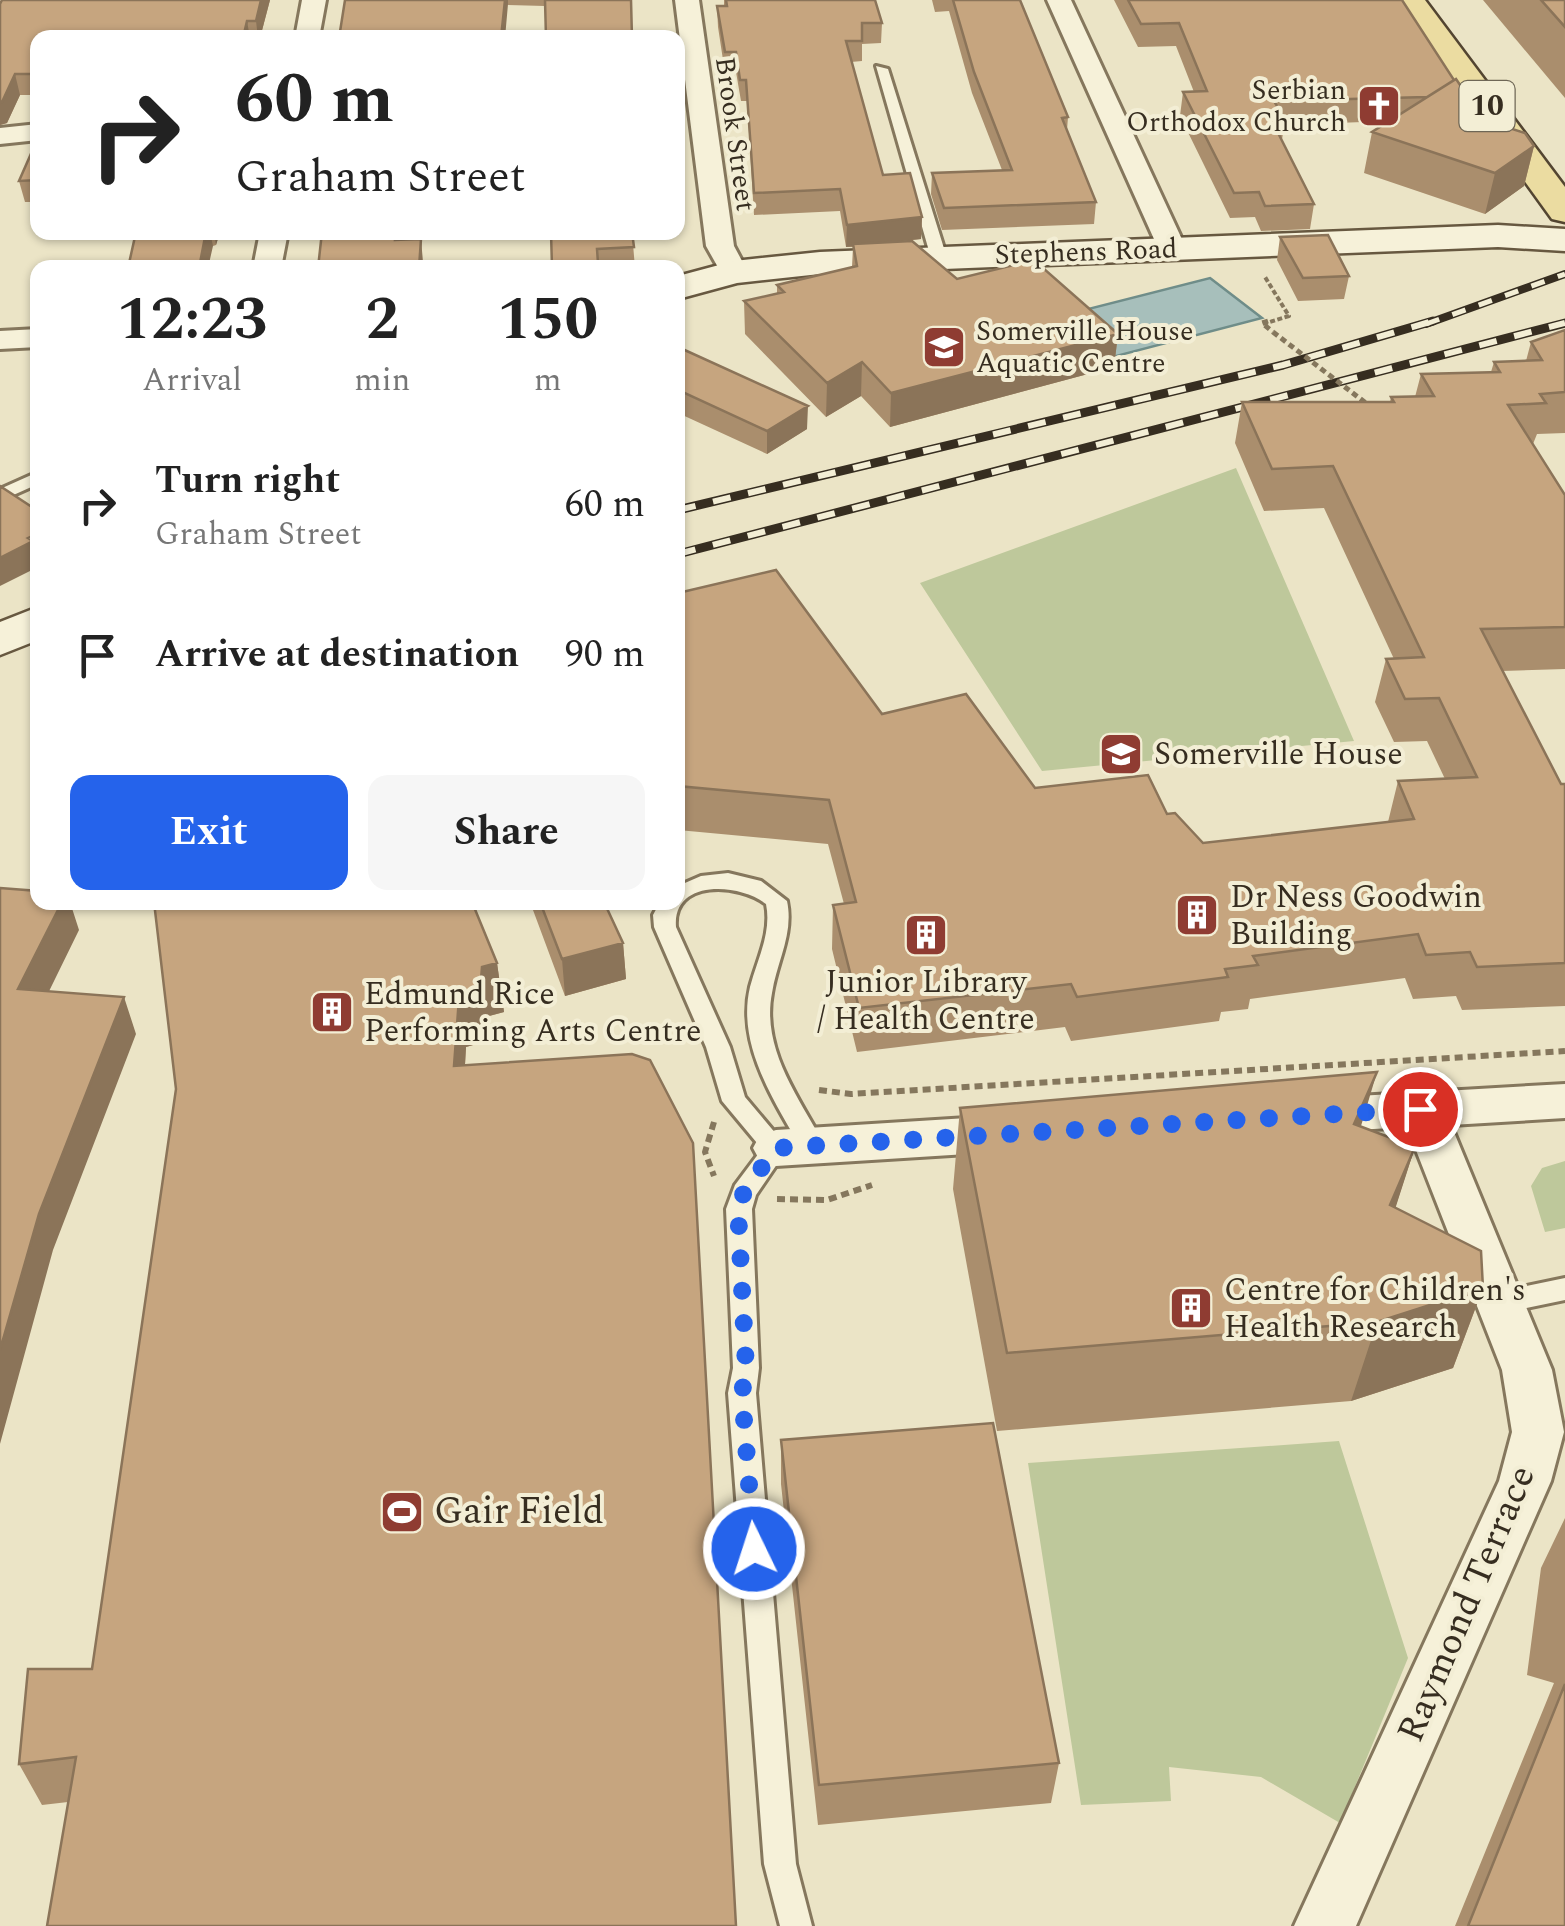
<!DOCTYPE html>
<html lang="en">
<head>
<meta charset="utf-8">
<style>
  body { margin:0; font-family:Spectral,serif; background:#f6f6f6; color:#222; height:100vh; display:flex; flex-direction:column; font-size:38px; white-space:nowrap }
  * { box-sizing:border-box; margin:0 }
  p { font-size:32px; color:#767676 }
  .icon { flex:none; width:55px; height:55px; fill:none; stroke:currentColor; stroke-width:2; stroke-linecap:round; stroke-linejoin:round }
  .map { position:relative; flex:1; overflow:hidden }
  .panel { position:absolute; left:30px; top:260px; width:655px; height:650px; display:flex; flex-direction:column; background:#fff; border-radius:20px; box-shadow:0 2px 8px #0004 }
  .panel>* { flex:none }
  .banner { position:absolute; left:30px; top:30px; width:655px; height:210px; border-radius:20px; box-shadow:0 2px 8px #0004; background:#fff; color:#222; overflow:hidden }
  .pin { position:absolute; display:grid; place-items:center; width:85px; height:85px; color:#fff; margin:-42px; border:5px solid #fff; border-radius:50%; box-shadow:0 2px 10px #0007 }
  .me { position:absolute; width:110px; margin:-55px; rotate:356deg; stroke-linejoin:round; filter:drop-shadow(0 0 8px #0008) }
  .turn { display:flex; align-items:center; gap:35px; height:210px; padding:0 40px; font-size:45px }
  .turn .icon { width:130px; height:130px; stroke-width:2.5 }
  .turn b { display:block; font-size:70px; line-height:85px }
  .eta { display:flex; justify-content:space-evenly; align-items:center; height:170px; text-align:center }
  .eta b { font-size:60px; font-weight:700; line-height:70px }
  .action { display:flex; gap:20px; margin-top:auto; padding:20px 40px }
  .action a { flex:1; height:115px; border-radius:20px; background:#2563eb; color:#fff; font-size:40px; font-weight:700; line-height:115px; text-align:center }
  .action a+a { background:#f6f6f6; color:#222 }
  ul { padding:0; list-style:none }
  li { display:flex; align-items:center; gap:30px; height:150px; padding:0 40px }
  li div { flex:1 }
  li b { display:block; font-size:38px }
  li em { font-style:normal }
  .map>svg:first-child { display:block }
</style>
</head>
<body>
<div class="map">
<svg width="1565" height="1926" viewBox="0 0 1565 1926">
  <rect width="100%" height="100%" fill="#ebe4c6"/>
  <path fill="#bec89b" d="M1236,468L1354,741L1042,771L920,583Z
    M1565,1161V1228L1545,1232L1531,1186L1542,1168Z
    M1339,1441L1408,1658L1340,1823L1261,1777L1169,1767L1171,1801L1081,1805L1028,1463Z"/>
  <path fill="#a7bfbb" stroke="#6f8d89" stroke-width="2.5" d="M1210,278L1262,318L1082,365L1033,323Z"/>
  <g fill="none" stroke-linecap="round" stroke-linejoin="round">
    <g stroke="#85775d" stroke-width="6">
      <path id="lane" d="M876,66L888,69L947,258L944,261L931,258Z
        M38,472V484L0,501V489Z
        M728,873L761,881L787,901C794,934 777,961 772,993C761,1050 800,1099 825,1146L822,1153H804C776,1104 736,1046 750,987C757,960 772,933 766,904C739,883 672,879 676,927L730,1047L745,1097L788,1148L756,1195L752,1209L759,1368L756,1393L796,1864L812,1926H780L764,1864L728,1393L733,1368L726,1209L735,1185L762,1149L722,1101L706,1047L654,927L653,915L660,902H678V886L701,876Z
        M1565,1278V1300L1502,1313L1493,1310L1489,1302L1493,1294L1502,1291Z"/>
    </g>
    <g stroke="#85775d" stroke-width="6">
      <path id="street" d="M302,0H326L319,38H295Z
        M675,0H699L734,246L748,272L734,281L724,278L706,246Z
        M1047,0H1071L1186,248L1182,254H1162L1158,248Z
        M38,124V140L0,144V128Z
        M260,232H288L281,268H253Z
        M38,329V347L0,349V331Z
        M1565,1084V1118L1451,1125L1552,1370L1564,1432L1551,1481L1356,1926H1294L1499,1481L1512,1432L1502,1370L1407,1127L1306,1133L1290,1128L1283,1116L1290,1104L1306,1099Z
        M1015,1115L1031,1121L1038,1133L1031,1145L1015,1151L776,1166L760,1161L753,1148L760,1135L776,1130Z"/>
    </g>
    <g stroke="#675840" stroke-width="5">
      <path id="secondary" d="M1498,225L1565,229V251L1498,247L820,274L737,283L678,299V276L734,261L820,252Z
        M38,607V640L0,655V622Z"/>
    </g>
    <g stroke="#534531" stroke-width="5">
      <path id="primary" d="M1394,0H1425L1565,187V222L1552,219Z"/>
    </g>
    <path stroke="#85775d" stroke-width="4" stroke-dasharray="5 2.5" stroke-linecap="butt" d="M1263,324L1289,316L1265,277"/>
    <path stroke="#85775d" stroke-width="5" stroke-dasharray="6 4" stroke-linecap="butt" d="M1268,321L1262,323L1273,332"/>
    <path stroke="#85775d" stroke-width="6" stroke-dasharray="8 5" stroke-linecap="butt" d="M819,1090L851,1094L1565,1051
      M714,1122L705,1152L714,1176
      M777,1199L827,1200L872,1185"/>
    <use href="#lane" fill="#f6f1d9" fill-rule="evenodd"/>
    <use href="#street" fill="#f6f1d9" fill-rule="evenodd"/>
    <use href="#secondary" fill="#f6f1d9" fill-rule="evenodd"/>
    <use href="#primary" fill="#ebdca1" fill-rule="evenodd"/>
    <g stroke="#362d20" stroke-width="8">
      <path id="rail-far1" d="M1426,324L1565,274"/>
    </g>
    <g stroke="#362d20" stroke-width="9">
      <path id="rail" d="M678,510L1283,365L1433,321
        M678,554L1565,323"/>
    </g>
    <use href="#rail-far1" stroke="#f3eed5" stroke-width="5" stroke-dasharray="14" stroke-linecap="butt"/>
    <use href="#rail" stroke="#f3eed5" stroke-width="6" stroke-dasharray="18" stroke-linecap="butt"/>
    <path stroke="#85775d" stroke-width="5" stroke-dasharray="6 4" stroke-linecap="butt" d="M1273,332L1371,407"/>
  </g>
  <path fill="#aa8e6d" d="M2,0H270L260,38H38V95H20L7,123L0,125V4Z
    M345,0H631L545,6Z
    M724,0H875L882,23L881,43L862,44V61L851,62L883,175L922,217L921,239L891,242L957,279L1118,334L1114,367L890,427L861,396L826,417L745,334L744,301L777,293V285L852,267L853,247H846L840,211L754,215L747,101H741L736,72L725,73L718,27L717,6H724Z
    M932,0H1020L1068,117L1067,130L1096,202L1094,224L942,230L931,194L932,173L1002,170L972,93L949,11L935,12Z
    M1114,0H1402L1454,80L1484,120L1534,146L1524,186L1485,214L1364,173L1372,132L1389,121L1284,125L1282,140L1314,204L1310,229L1261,231L1255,217L1230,218L1180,116L1183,92H1194L1176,46L1138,47Z
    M1483,0H1565V98Z
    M38,140V202H25L19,181Z
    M136,232H220L216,245L213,246Z
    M632,232L635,268H552Z
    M1280,237L1349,276L1344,299L1298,301L1277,260Z
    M1565,330V433L1537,434L1533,444L1565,495V669L1502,671L1561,784H1565V1006L1462,1010L1456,996L1413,999L1405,978L1250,999L1248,1009L1221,1012L1219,1021L1071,1041L1065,1027L857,1052L832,949L833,905L844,904L828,844L678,830V593L882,714L1035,788L1167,814L1203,843L1388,822L1398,781L1445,779L1427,741L1394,742L1375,702L1386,659H1394L1324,508L1264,511L1235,443L1242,402H1390L1391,397H1415L1421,374L1491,372L1494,362L1526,361L1531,342Z
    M678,347L807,429L767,454L678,413Z
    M530,902H604L623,943L626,979L565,996Z
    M497,963L504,1012L489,1016L487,1041L466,1047L465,1065L68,1802L42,1805L19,1764L92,1669Z
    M960,1108L1415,1147L1395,1208L1483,1288L1453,1368L1351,1401L997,1431L953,1189Z
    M781,1440L1059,1763L1051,1803L818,1825L781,1484Z
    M1565,1518V1926H1455L1554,1683L1527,1675L1541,1568Z"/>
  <path fill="#8b7459" d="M261,0H270L260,38H258L256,21Z
    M505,0H508V4L505,38H501Z
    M247,21L250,38H243Z
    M15,74L20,95L7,123L0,125V103Z
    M1534,146L1524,186L1485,214L1495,173Z
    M922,217L921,239L846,247L847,225Z
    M206,232H210L213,246L208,268H199Z
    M214,232H220L216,245Z
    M421,239L423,262V268H419Z
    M1118,334L1114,367L890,427L891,393Z
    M862,362L861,396L826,417L827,383Z
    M808,406L807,429L767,454V431Z
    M38,533V567L0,586V558Z
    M62,902H70L79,930L32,1026L18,989Z
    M623,943L626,979L565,996L562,959Z
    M497,963L504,1012L489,1016L487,1041L466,1047L462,1115L454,1066L459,998L482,967Z
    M124,997L136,1034L53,1250L0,1444V1350L39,1214Z
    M1377,1072L1353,1153L1354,1124Z
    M1415,1147L1389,1228L1390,1205Z
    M1483,1288L1453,1368L1351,1401L1377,1322Z"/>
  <path fill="#c6a57f" stroke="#8b7459" stroke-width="2.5" d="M2,0H261L256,21H247L243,38H38V74H15L2,102L0,103V4Z
    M345,0H505L501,38H339Z
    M545,0H631L632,38H546Z
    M726,0H875L882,23H862V41H846L883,175L910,173L922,217L847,225L840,189L754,193L746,80H740L736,52H725L717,6H727Z
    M953,0H1020L1068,117L1062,118L1096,202L944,208L932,173L1012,170L974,72Z
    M1128,0H1402L1454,80L1427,97L1274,101L1285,120L1269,115L1314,204L1265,206L1259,192L1234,193L1183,92L1207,91L1179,23L1141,24Z
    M1541,0H1565V27Z
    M1456,79L1484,120L1525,133L1534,146L1495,173L1372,132Z
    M37,140L38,180L19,181Z
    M136,232H206L199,268H128Z
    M322,232H396L395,240L421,239L419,268H318Z
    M632,232L634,247L597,249L598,263L552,267L551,233Z
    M1328,235L1349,276L1303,278L1280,237Z
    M912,241L957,279L1034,260L1118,334L891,393L862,362L827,383L744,301L784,292L777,285L857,266L853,244Z
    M1565,330V392L1540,394L1546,403L1508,405L1565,495V627L1481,629L1561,784H1565V963L1477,967L1470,952L1426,955L1418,934L1253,956L1258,965L1225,969L1228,977L1077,997L1071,984L859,1008L833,905L856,902L829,800L678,786V593L776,570L882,714L966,694L1035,788L1148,775L1167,814L1175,813L1203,843L1414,819L1398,781L1477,777L1439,698L1405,699L1386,659L1424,657L1333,466L1272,469L1242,402H1394L1391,397L1434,396L1421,374L1500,372L1494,362L1542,360L1531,342Z
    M678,347L808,406L767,431L678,390Z
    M0,486L38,511V533L28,538L33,541L0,558Z
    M0,888L38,891V902H62L18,989L124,997L39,1214L0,1350Z
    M154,902H472L497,963L482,967L480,992L459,998L454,1066L632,1054L650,1060L693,1143L736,1926H47L76,1757L19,1764L28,1669H92L176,1089Z
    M540,902H604L623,943L562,959Z
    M1377,1072L1354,1124L1415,1147L1390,1205L1481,1251L1483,1288L1377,1322L1007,1353L960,1108Z
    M993,1423L1059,1763L819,1785L781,1440Z
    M1565,1684V1926H1468Z"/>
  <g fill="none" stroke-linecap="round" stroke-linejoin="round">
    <path stroke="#2563eb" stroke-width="18" stroke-dasharray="0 32.4" d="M754,1549L742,1393L746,1368L738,1209L744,1192L776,1148L1420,1109"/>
  </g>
  <defs>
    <g id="church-square" transform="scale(2.25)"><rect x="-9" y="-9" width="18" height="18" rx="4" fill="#8f3c32" stroke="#f3eed5"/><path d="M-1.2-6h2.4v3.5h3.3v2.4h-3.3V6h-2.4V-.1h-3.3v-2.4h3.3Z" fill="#fff"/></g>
    <g id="school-square" transform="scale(2.25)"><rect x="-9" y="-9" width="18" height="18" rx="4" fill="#8f3c32" stroke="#f3eed5"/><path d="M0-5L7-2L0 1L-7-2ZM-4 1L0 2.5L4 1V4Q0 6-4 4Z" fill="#fff"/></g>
    <g id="building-square" transform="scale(2.25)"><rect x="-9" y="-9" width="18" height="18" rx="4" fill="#8f3c32" stroke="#f3eed5"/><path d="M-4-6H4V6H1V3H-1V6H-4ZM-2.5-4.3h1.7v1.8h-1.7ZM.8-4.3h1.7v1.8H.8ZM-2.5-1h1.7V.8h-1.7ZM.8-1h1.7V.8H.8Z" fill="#fff"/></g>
    <g id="stadium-square" transform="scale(2.25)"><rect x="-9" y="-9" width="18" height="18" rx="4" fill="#8f3c32" stroke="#f3eed5"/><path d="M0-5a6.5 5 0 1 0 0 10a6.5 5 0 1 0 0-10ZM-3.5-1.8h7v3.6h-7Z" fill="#fff"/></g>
  </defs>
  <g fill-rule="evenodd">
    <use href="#church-square" x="1379" y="106"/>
    <use href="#school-square" x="944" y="347"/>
    <use href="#school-square" x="1121" y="754"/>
    <use href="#building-square" x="1197" y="915"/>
    <use href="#building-square" x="926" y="935"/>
    <use href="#building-square" x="332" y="1012"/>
    <use href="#building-square" x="1191" y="1308"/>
    <use href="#stadium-square" x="402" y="1512"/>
  </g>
  <g text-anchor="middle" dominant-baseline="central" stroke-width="8" stroke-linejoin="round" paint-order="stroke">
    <g font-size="28" fill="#362d20" stroke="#f3eed5" text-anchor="end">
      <text x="1346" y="90">Serbian<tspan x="1346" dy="32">Orthodox Church</tspan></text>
      <text x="976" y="331" text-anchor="start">Somerville House<tspan x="976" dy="32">Aquatic Centre</tspan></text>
    </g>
    <g font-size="28" fill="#362d20" stroke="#f3eed5">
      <text transform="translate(735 134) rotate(82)">Brook Street</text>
      <text transform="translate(1086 252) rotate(-2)">Stephens Road</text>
    </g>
    <rect fill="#f3eed5" stroke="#6f6756" stroke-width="2.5" x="1459.5" y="81" width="55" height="50" rx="8"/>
    <g font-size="30" font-weight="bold" fill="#362d20">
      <text x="1487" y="106">10</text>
    </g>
    <g font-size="32" fill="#362d20" stroke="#f3eed5" text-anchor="start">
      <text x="1154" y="754">Somerville House</text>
      <text x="1230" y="897">Dr Ness Goodwin<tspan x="1230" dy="37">Building</tspan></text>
      <text x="926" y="982" text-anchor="middle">Junior Library<tspan x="926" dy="37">/ Health Centre</tspan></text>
      <text x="364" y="994">Edmund Rice<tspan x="364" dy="37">Performing Arts Centre</tspan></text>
      <text x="1224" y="1290">Centre for Children's<tspan x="1224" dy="37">Health Research</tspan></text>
    </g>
    <g font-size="38" fill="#362d20" stroke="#f3eed5" text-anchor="start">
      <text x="434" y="1512">Gair Field</text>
    </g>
    <g font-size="38" fill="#362d20" stroke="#f3eed5">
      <text transform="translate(1467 1604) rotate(-67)">Raymond Terrace</text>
    </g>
  </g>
</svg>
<div class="pin" style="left:1420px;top:1109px;background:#d93025"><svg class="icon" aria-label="arrive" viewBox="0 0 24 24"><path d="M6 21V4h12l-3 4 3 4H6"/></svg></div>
<svg class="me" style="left:754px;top:1549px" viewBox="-20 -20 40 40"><circle r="17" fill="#2563eb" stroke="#fff" stroke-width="3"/><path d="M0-11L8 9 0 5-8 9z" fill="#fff"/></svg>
<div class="banner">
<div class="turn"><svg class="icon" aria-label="right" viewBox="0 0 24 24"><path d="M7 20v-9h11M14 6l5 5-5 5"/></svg><div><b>60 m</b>Graham Street</div></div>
</div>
<section class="panel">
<div class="eta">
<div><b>12:23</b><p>Arrival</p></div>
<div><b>2</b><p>min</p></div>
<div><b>150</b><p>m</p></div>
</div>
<ul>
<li><svg class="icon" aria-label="right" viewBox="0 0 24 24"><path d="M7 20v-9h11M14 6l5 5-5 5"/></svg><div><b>Turn right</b><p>Graham Street</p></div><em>60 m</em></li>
<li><svg class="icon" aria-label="arrive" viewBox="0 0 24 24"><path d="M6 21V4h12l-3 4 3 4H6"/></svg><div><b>Arrive at destination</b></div><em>90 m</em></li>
</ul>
<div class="action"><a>Exit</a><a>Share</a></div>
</section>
</div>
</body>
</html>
